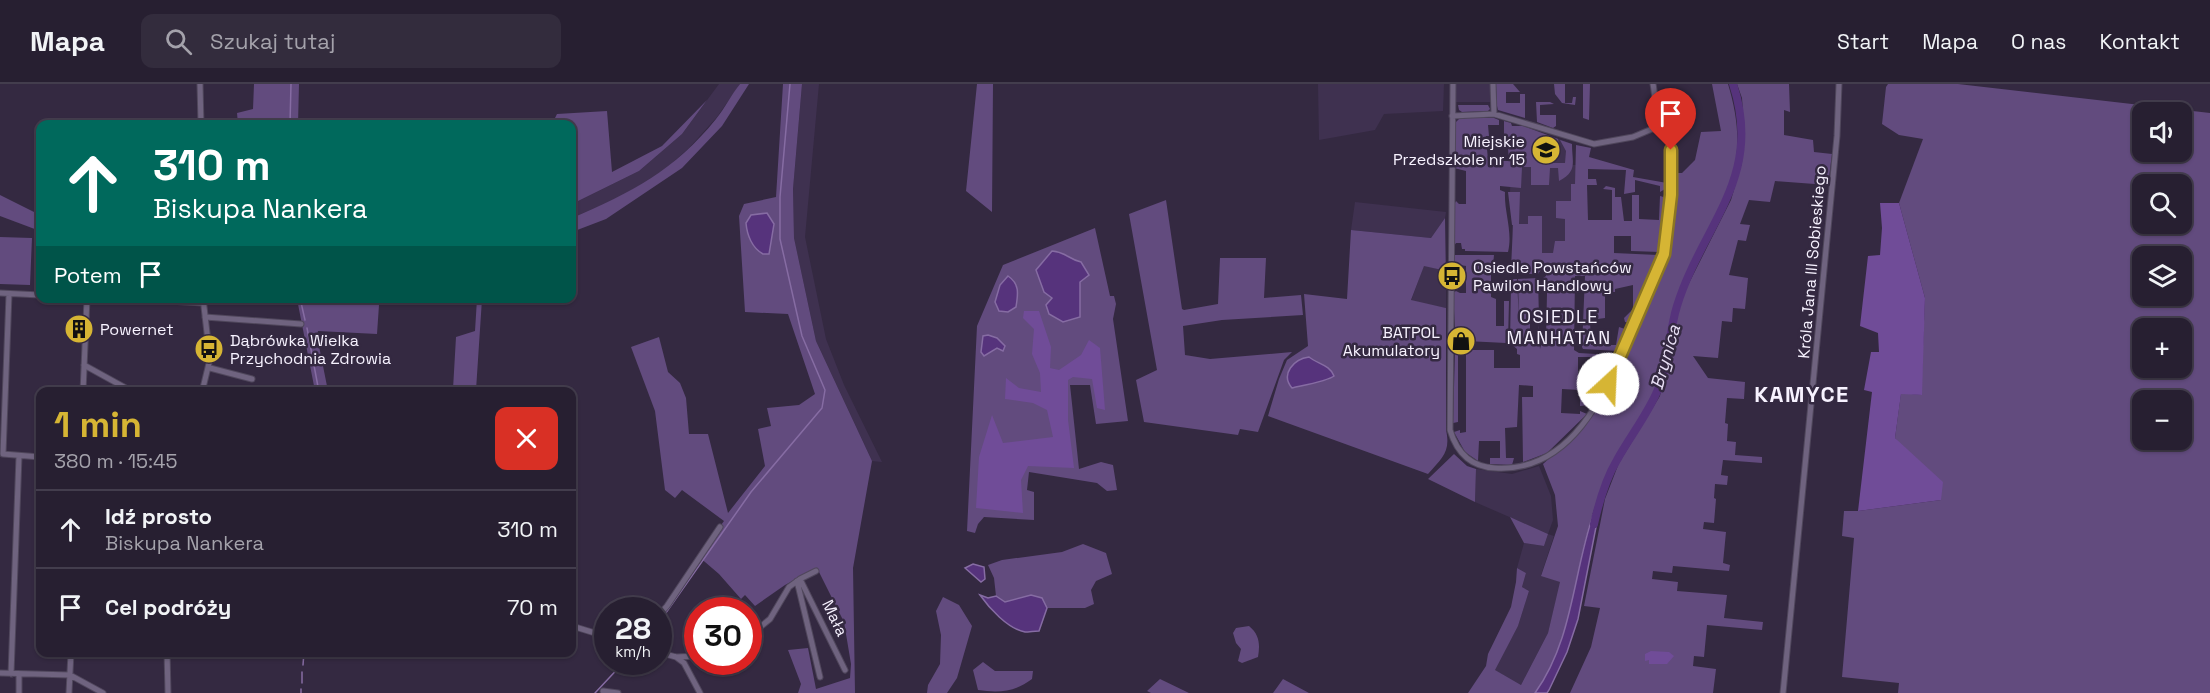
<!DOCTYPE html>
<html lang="pl">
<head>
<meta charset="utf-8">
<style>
  body { margin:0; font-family:"Space Grotesk",sans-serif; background:#332c3d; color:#f1f3f6; height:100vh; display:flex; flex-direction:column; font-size:22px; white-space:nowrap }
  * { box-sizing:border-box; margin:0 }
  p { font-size:20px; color:#a4a2ab }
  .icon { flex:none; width:33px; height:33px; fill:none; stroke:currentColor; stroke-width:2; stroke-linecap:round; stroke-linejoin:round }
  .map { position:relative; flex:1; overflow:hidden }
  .panel { position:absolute; left:36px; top:303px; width:540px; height:270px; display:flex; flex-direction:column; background:#271f31; border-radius:12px; box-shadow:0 2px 4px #0004,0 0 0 2px #433d4d }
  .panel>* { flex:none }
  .banner { position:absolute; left:36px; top:36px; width:540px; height:183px; border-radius:12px; box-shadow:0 2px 4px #0004,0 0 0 2px #433d4d; background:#00695c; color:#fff; overflow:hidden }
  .buttons { position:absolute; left:2132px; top:18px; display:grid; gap:12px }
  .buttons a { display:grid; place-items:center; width:60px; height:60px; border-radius:12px; background:#271f31; box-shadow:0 2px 4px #0004,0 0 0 2px #433d4d; font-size:30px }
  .speed { position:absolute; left:594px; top:513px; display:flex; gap:12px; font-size:30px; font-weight:700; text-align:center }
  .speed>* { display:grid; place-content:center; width:78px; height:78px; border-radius:50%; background:#271f31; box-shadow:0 2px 4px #0004,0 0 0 2px #433d4d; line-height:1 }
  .speed small { font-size:15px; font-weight:400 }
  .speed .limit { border:9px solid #d22; background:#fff; color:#111 }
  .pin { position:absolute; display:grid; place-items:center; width:51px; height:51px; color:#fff; margin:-62px -26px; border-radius:50% 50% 50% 0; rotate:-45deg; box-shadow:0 0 6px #0007 }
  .pin .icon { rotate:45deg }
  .me { position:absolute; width:66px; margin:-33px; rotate:25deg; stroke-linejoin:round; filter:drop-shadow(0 0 4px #0008) }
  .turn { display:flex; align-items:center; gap:21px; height:126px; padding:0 18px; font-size:27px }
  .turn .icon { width:78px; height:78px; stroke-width:2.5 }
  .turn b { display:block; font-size:42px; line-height:51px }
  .then { display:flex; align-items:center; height:57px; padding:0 18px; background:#0003; gap:12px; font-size:22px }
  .round { display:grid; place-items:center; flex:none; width:63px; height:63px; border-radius:12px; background:#332c3d }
  .head { display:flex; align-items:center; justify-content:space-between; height:102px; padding:0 18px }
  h1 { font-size:36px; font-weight:700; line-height:45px; color:#d6b534 }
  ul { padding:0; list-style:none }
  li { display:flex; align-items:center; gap:18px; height:78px; padding:0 18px; border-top:2px solid #433d4d }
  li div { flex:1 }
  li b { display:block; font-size:22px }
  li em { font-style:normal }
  header { display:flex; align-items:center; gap:36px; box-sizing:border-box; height:84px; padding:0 30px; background:#271f31; border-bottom:2px solid #433d4d }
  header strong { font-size:28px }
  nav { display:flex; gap:33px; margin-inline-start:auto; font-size:21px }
  .search { width:420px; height:54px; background:#332c3d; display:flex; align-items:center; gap:15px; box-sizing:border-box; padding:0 21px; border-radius:12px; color:#a4a2ab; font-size:22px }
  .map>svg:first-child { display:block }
</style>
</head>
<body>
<header>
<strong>Mapa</strong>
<div class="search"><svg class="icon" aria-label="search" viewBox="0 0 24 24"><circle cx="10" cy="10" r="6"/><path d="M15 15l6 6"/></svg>Szukaj tutaj</div>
<nav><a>Start</a><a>Mapa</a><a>O nas</a><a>Kontakt</a></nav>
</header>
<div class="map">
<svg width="2210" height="609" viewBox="0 0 2210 609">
  <rect width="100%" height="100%" fill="#342941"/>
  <path fill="#3f3150" d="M719,0H740L717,33L689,64L663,87L622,112L572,134V120L639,87L682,50Z
    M802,0H819L805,153L826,255L844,301L882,378L872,377L816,257L794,154L793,105Z
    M1318,0H1444L1443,27L1384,30L1375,46L1319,56Z
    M1456,0H1490L1491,18H1456Z
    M1524,42L1572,60V81H1576L1580,147L1542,184H1515L1510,108L1511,80L1519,48Z
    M1355,118L1446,128L1445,134L1431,154L1351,146Z
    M1424,181L1442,186L1446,196V224L1411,217Z
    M1539,382L1551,412L1553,436L1548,450L1554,452L1541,491L1561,498L1548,549L1521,601L1494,586L1518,542L1529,507L1522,503L1526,489L1517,484L1524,459L1544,462L1548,450L1475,418L1476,385L1512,390Z"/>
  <path fill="#624b7e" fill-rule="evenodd" d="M254,0H299L298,40H238L237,29L253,25Z
    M740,0H749L722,42L682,84L606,135L572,148V134C632,108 674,87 716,35C725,24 731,11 740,0Z
    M783,0H802L793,105L794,154L816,257L872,377L853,484L855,609H798L801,600L788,566L808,564L816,605L850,594L851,580L844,538L817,484L785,501L755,522L745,511L741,515L719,490L698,472L724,437L682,406L675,414L665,406L655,327L631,263L659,253L668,288L680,299L686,314L689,350H708L728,429L765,382L758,345L771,342L767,324L799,321L815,310L788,230L745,228L739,132L744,120L776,113Z
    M977,0H993L992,128L966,107Z
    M1496,0H1513L1520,8H1506V19H1520V10H1525V34L1498,26L1497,22Z
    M1554,0H1565V19H1572L1573,13H1576L1575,21L1562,19L1555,10Z
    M1583,0H1590L1589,36L1583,34Z
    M1712,0H1728C1737,30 1741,59 1733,90C1723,134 1692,171 1677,214C1665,248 1665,286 1649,319C1636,347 1614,369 1604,398C1598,413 1592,430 1588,446C1573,501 1570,560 1535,609H1468L1486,582L1488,570L1511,523L1516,498L1517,484L1526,489L1522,503L1529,507L1518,542L1495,586L1521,601L1548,549L1560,498L1541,492L1558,442L1555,411L1543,380L1581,346L1604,314L1607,315L1621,285L1618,284L1650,220L1647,218L1668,159H1672L1674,126H1671L1674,89H1682L1695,76L1701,48L1721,47Z
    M1737,0H1789L1790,28L1784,26V51L1813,56L1814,68L1832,70L1828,101L1775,97L1770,118L1749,116L1740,140L1750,141L1746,157L1738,156L1729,191L1748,194L1745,225L1733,224L1732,238L1722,237L1718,274L1693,272L1708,294L1745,298L1744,315L1727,314L1725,339L1728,340L1727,357L1736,358L1735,371L1762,373V379L1723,376L1721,391L1728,392L1727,401L1715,400L1714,414L1716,415L1714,439L1704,438L1703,445L1726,448L1723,479L1730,481L1729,487L1673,482L1672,489L1653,487L1652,495L1678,498L1677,507L1727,511L1724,534L1763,538L1762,546L1707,541L1704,573L1694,572L1693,582L1716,585L1713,609H1570L1591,563L1600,524L1584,522L1605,415L1619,379L1660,312L1681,215L1731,116L1742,79L1744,42L1742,14Z
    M1888,0H1958L2210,29V609H1898L1899,599L1842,593L1854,454L1842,452L1844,427H1858L1941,416L1895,354L1901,309L1921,311L1925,214L1899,119L1923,55L1899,51L1882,40L1886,3ZM2142,28H2181V68H2142ZM2142,100H2181V140H2142ZM2142,172H2181V212H2142ZM2142,244H2181V284H2142ZM2142,316H2181V356H2142Z
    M707,16L682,50L639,87L572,120V40H552L557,30L607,27L612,88L662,62Z
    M1550,18L1554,20L1540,21V31H1556V42L1553,44L1537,38L1536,18Z
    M1458,21H1488L1490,25L1488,27L1462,28L1459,26Z
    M1466,34H1494L1499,36V41H1488L1489,52H1486L1488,77H1509L1508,64L1504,61V37L1511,39L1512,42H1523L1558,55L1559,60L1548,62L1549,79H1565L1566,67L1560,56L1572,60C1572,78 1578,87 1559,97L1558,84H1550L1549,101H1531V83H1522L1521,104L1500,102V106L1505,108C1504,128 1513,148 1508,168L1465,167V165H1462L1461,159H1456L1454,162L1455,119L1456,117L1459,120H1466V87L1454,84L1455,39L1459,35Z
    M1576,61L1591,64L1589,73L1634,86L1633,93L1667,99L1665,105L1660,108V102L1635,96V108L1624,110L1626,86L1588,85V95H1596L1597,101H1587L1588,136H1612V106L1603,105L1606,102L1615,104V113H1621L1624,137H1632V111H1639V135L1659,136L1660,112C1670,114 1667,123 1666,131L1664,132L1665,147L1660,168L1631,167V152H1614V169L1658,171L1659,172L1632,239L1625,238L1624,234L1633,225V201L1615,205V208H1605V234L1590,236L1591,261H1616L1619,243L1628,246L1618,267L1583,265L1582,263L1585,192H1575L1574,266L1579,269L1613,271L1616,274L1607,294L1597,297V273H1578V301L1603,302L1593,321L1580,322V306L1562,305L1561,329L1580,330V327L1587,330L1547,369L1523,378L1522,313H1533V302L1519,301L1517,343L1505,344L1506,374H1514L1512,381L1490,380V374H1500V357H1479L1478,377L1465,368L1454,348L1460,346V349L1466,348V270H1458V338L1453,339L1455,267L1460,266H1494V284H1520V271L1517,270V265L1510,259L1511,200L1513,195H1517L1519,236L1518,195L1538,194L1539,235H1530V256H1538V241L1540,265L1542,257H1549L1546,256L1547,209H1543V194L1546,192V189L1542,188V184L1538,190H1516L1511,185L1513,141H1512L1508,108H1520L1519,140H1528V132H1542V169H1553L1555,157H1565V135L1556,134V117H1571V100H1575Z
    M0,111L40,131V147L0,132Z
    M1166,116L1182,225L1184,226L1218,220L1220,174H1266L1264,214L1301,211L1303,231L1222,236L1183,242L1185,271L1210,275L1292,268L1284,276L1258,348L1240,345L1238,351L1144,338L1136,296L1157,286L1129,130Z
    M1445,134L1446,196L1442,186L1424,182L1411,216L1446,224V346C1451,368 1442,374 1428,390L1268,332L1279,295L1287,276L1308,262L1304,210L1347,215L1351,146L1431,154Z
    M1095,144L1110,212H1114L1116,220L1113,235L1128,337L1096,340L1090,301H1070L1079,385L1101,378L1113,381L1117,406L1107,407L1097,399L1029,388L1027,406L1034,408V436L984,433L978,440L975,449L967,447L977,242L1003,181Z
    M0,153L32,154L30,201L0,200Z
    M1455,171H1494L1493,182H1504L1505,187L1491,188V213L1496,215V242H1504V217H1509L1508,257L1506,259L1466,257V254H1459V260H1456L1453,209L1456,207L1460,209H1466V182L1454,180Z
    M297,215L379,221L377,250L318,247L317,252L328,307H315Z
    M477,215H482L476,306L453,305L456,253L475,247Z
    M1454,370L1467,382L1476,385L1475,418L1428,395Z
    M1510,433L1548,450L1544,462L1524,459Z
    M1083,460L1106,469L1112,490L1096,497L1091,506L1094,520L1085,524H1047L1042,514L1005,518L996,512L994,494L988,481L1002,476L1062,468Z
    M943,513L959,521L972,542L957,594L947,609H927L928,601L940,580L941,551L936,527Z
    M1249,542C1260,551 1260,561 1258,573L1242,579L1238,577L1241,565L1236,559L1233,549L1236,544Z
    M983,578L995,587H1033L1032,595C1015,608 999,609 978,606L973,586Z
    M1160,595L1189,609H1151L1147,607Z
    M1283,595L1309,609H1273Z"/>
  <path fill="#704c98" d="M1880,119H1899L1925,214L1922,311L1901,310L1895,354L1943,398L1941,416L1858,427L1872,308L1864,306L1871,268H1879L1878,249L1860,242L1868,172L1880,171L1882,144Z
    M1024,227H1039L1051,263L1050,284L1059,286L1081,271L1089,256L1100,264L1105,326L1097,324L1092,295L1073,293L1068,296V336L1074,384L1028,382L1021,396L1023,429L976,424L979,373L992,331L1003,359L1053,353L1047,326L1033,319L1005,315L1006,294L1019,304L1041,308L1040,289L1032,270L1034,245L1023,234Z
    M1651,567L1669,568L1674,572L1667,580H1649V576L1645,577V570Z"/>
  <path fill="#56337c" stroke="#866ca3" stroke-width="1.5" d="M767,129L774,140L769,170H763C752,164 747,151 746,139L751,131Z
    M1052,167C1066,168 1068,175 1081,178L1089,191L1080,198V233L1063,238L1049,230L1046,221L1052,214L1044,208L1036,186Z
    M1008,192C1020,200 1018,210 1016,223L1008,228L999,227L995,218L1000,201Z
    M988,251L997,254L1005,262L1003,267L997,264L984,272L981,268L983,252Z
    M1309,273C1318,280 1330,281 1334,292C1328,297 1300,302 1292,304C1280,290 1294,275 1309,273Z
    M1593,431L1598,433L1578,535L1567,568L1549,606L1547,609H1535C1573,556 1573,490 1593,431Z
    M973,480L984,483L985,495L981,498L965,484Z
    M980,511L988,514L996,512L1005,518L1031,511L1042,514L1047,524L1039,547C1035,547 1029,548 1025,548C1008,545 989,524 980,511Z"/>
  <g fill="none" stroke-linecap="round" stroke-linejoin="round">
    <path stroke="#866ca3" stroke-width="1.5" d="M290,40L291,0
      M300,214L305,236
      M307,244L319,308
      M658,540L751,408L822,324L825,306L802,252L780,155V113L790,0
      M303,581L304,568
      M302,599V588
      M301,609V605
      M595,609L624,578"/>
    <path stroke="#56337c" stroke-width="8" d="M1594,440C1599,418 1605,396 1617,376C1629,354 1645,334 1656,310C1669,283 1668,251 1677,222C1702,141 1764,94 1733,0"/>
    <g stroke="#50475c" stroke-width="7">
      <path id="minor" d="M200,0L201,40
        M1453,0L1450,346C1457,369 1471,383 1495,384C1576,389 1608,302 1634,241C1644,218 1658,194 1664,170C1670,148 1675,82 1670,61C1668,50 1661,42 1658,31C1655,22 1655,10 1653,0
        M1493,0L1494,30
        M1452,32L1494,30L1594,60L1633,53L1652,45L1661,39
        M0,209L40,211
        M9,210L3,370L40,373
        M117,214L203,219
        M205,233L301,240
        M84,281L133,308
        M210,284L252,295
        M83,308L87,214
        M202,308L210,275L203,214
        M800,495L845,586
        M797,497L820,593
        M658,532L667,522L720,443
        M572,542L608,553
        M748,553L770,535L789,503L800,495L816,487
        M167,568L168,609
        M658,568L676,573L698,572
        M676,573L684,579L700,609
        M0,589L70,591L103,609
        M11,590L19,372
        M603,607L618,609
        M19,609V590
        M69,609L71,568
        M1783,609L1837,52L1839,0"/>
    </g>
    <use href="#minor" stroke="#6f637f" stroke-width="5"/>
  </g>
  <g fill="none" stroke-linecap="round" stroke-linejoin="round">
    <g stroke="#8b7622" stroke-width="15">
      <path id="route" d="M1608,300L1664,170L1671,111V66"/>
    </g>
    <use href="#route" stroke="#d6b534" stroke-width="10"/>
  </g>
  <defs>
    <g id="school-disc" transform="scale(1.5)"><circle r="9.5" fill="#d6b534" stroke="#342941"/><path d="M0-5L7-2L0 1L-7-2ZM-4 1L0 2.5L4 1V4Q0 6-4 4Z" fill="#111"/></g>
    <g id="bus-disc" transform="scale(1.5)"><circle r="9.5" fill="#d6b534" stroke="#342941"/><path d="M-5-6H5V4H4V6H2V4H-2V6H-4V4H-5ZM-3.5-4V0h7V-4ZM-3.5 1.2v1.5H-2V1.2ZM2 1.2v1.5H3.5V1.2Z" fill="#111"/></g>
    <g id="building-disc" transform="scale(1.5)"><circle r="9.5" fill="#d6b534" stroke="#342941"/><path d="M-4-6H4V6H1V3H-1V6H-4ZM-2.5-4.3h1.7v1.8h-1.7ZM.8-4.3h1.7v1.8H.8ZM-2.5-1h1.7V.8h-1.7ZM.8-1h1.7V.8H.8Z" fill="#111"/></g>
    <g id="shop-disc" transform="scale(1.5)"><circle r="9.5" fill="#d6b534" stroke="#342941"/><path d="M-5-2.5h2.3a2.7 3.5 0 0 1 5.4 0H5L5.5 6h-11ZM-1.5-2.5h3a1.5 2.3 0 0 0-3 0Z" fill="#111"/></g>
  </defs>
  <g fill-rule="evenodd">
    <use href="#school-disc" x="1546" y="66"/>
    <use href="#bus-disc" x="1452" y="192"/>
    <use href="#building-disc" x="79" y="245"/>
    <use href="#shop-disc" x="1461" y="257"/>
    <use href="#bus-disc" x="209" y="265"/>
  </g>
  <g text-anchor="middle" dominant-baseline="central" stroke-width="5" stroke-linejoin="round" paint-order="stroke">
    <g font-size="16" fill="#f7f2ff" stroke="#342941" text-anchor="start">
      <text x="1525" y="57" text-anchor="end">Miejskie<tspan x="1525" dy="18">Przedszkole nr 15</tspan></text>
      <text x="1473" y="183">Osiedle Powstańców<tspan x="1473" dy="18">Pawilon Handlowy</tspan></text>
      <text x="100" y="245">Powernet</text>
      <text x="1440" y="248" text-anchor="end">BATPOL<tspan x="1440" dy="18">Akumulatory</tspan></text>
      <text x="230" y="256">Dąbrówka Wielka<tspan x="230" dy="18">Przychodnia Zdrowia</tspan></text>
    </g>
    <g font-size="16" fill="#f7f2ff" stroke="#342941">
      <text transform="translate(1812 178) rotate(-85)">Króla Jana III Sobieskiego</text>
      <text transform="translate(835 534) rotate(64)">Mała</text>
    </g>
    <g font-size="18" letter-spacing="1.5" fill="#f7f2ff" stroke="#342941">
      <text x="1559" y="232">OSIEDLE<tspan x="1559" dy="21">MANHATAN</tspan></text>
    </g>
    <g font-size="18" font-style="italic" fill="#e8dff5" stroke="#342941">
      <text transform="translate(1665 273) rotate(-74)">Brynica</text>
    </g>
    <g font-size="22" font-weight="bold" letter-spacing="1.5" fill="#f7f2ff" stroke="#342941">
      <text x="1802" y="310">KAMYCE</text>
    </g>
  </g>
</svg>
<div class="buttons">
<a><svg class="icon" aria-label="sound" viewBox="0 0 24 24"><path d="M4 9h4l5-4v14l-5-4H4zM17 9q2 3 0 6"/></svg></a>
<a><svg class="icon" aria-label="search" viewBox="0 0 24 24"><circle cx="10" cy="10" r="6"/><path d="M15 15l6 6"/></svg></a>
<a><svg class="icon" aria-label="layers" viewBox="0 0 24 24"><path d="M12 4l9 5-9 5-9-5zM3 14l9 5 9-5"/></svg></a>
<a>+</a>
<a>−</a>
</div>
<div class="speed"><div>28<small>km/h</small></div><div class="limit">30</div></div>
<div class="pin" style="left:1671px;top:66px;background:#d93025"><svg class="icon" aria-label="arrive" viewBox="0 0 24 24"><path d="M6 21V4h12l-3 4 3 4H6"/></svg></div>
<svg class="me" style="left:1608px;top:300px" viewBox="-20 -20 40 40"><circle r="19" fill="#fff"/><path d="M0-13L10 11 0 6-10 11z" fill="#d6b534"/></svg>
<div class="banner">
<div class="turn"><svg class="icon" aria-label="ahead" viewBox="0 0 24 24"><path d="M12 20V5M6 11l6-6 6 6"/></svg><div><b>310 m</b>Biskupa Nankera</div></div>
<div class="then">Potem<svg class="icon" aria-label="arrive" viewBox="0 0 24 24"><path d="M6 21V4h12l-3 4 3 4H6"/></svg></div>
</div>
<section class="panel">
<div class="head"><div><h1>1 min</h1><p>380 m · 15:45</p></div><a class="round" style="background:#d93025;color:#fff"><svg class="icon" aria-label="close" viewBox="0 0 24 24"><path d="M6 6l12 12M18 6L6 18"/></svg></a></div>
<ul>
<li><svg class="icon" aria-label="ahead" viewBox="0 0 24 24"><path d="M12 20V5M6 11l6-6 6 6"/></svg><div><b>Idź prosto</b><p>Biskupa Nankera</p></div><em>310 m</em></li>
<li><svg class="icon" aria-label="arrive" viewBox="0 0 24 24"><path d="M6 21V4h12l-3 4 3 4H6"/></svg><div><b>Cel podróży</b></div><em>70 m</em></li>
</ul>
</section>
</div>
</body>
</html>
